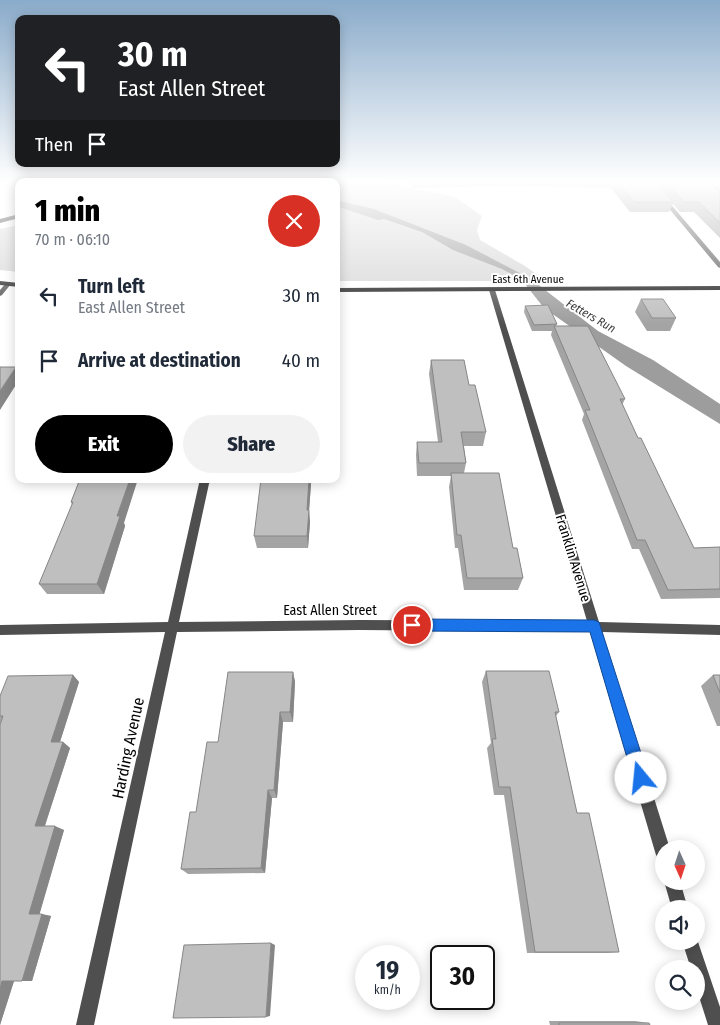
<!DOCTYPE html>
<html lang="en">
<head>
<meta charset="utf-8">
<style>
  body { margin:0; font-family:"Fira Sans Condensed",sans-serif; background:#f2f2f3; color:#1f2937; height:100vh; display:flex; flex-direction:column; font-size:19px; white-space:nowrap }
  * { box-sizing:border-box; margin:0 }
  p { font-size:16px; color:#747a83 }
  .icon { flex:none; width:28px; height:28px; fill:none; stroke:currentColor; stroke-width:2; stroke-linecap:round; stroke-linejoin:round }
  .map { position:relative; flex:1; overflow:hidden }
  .drawer { position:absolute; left:15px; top:178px; width:325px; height:305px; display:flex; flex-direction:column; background:#fff; border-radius:10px; box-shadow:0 2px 12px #0003 }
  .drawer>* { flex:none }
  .guide { position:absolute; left:15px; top:15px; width:325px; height:152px; border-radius:10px; box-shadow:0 2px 12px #0003; background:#202124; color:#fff; overflow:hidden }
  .needle { width:32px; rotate:177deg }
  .fabs { position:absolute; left:655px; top:840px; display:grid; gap:10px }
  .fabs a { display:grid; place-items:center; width:50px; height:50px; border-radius:50%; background:#fff; box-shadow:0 2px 12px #0003; font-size:25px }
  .speed { position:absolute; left:355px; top:945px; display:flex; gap:10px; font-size:25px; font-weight:700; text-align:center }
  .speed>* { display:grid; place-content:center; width:65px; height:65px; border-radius:50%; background:#fff; box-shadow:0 2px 12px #0003; line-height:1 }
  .speed small { font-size:12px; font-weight:400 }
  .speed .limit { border:2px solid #111; border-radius:8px; background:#fff; color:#111 }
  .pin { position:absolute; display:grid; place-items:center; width:42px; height:42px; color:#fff; margin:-21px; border:2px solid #fff; border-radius:50%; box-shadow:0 1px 5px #0007 }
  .me { position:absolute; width:55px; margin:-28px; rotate:343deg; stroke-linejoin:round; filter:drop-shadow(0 0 4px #0008) }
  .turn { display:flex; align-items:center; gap:18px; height:105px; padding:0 20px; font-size:22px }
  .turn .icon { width:65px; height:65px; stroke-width:2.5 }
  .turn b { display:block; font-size:35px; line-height:42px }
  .then { display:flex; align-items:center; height:48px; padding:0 20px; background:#0003; gap:10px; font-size:19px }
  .round { display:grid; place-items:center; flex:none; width:52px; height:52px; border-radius:26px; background:#f2f2f3 }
  .summary { display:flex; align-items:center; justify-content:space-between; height:85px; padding:0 20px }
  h1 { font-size:30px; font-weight:800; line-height:38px; color:#000 }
  .button { display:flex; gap:10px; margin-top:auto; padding:10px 20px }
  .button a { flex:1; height:58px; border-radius:30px; background:#000; color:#fff; font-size:20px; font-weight:800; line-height:58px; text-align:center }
  .button a+a { background:#f2f2f3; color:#1f2937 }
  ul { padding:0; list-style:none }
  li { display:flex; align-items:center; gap:15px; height:65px; padding:0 20px }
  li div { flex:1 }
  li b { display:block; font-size:19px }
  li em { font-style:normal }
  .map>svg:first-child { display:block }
</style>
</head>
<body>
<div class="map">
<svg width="720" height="1025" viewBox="0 0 720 1025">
  <rect width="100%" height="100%" fill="#fff"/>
  <path fill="#d6d6d6" d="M336,181H378L455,197L482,216L477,230L480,240L525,266L546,281H336Z
    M19,225V272L0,270V229Z"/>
  <path fill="#9d9d9d" d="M336,200L374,209L466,245L510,268L531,279L598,331L653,360L720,404V424L626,366L544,308L521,279L502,269L453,250L422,232L384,219L378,220L336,206Z"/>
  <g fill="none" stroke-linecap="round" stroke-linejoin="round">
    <path fill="#4f4f4f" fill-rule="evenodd" d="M646,181H651L720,262V268L718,267Z
      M6,283L11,284L2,295L0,296V290Z
      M492,288L495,290L599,622L720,625V635L602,632L670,849H664V862L659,860L656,855L590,632L360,630L177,632L94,1025H76L165,632L0,635V625L168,622L200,479H210L179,622L360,620L587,621L489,290Z
      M664,881H680L688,909H672Z
      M696,936L720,1007V1025H708L696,987V969H691L682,941H696Z"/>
    <path fill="#1c1c1c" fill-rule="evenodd" d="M19,214V218L0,223V219Z
      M0,281L19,283V287L0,285Z
      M720,286V290L336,292V288Z"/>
  </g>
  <path fill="#a4a4a4" d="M401,181H720L719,182L720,183V238L694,212H680L673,204L669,212H630L611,188L513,186L412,188L410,182Z
    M641,299L676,318L670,331H647L635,312Z
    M525,306L557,324L556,326L625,399L622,405L638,438L694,548L720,547V598L661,599L639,549H632L582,420L584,414L551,335L552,331H532L524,312Z
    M431,360L469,385L486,432L483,446H464L466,463L464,473L513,548L523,578L518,590H464L458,548H455L449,487L451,476H417L416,455L417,442H438L429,374Z
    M80,479L124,523L125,526L104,594H47L39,584L72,505L71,502Z
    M311,484L309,511L310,522L308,548H257L254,536Z
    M486,671L559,712L556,716L577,813L619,952L608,953H527L504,795H494L487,748L491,743L482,682Z
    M293,672L295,682L293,722H283L277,798H272L265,873L188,874L181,869L196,812Z
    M73,675L79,682L60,742H63L70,748L45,826L64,830L39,914L51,916L32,981H14L0,1025L1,723L0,722V696Z
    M713,675H720V726H717L701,686Z
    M549,1021H635L649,1023L650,1025H550Z"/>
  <path fill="#868686" d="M16,367L19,372V380L0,410V391Z
    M130,479H138L124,523L125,526L104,594L97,584L117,516Z
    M309,479H310L311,484L309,511L310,522L308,548L307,536V510Z
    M293,672L295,682L293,722L290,712Z
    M73,675L79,682L58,748L51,742Z
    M280,712L283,722L277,798L274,790Z
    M63,742L70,748L43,831L35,826Z
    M268,790L272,798L265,873L261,868Z
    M55,826L64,830L39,916L29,914Z
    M42,914L51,916L32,981H22Z
    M271,943L275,945L270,1016L266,1017Z
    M2,981H14L0,1025V989Z"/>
  <path fill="#bfbfbf" stroke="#868686" d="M617,181H656L673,202H634Z
    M665,181H719L720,183V187H714L720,193V223L699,202H684Z
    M641,299H663L676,318H652Z
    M548,305L557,324L534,325L525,306Z
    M554,326H588L625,399H620L638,438H641L694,548L720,547V589L668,590L645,540H637L585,410H590Z
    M431,360H464L469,385H475L486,432H461L466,463H419L417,442H442Z
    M0,367H16L0,391Z
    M451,473H499L513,548H517L523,578H467L461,535H457Z
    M80,479H130L117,516H120L97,584H39L73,502H71Z
    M261,479H309L307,510H309L307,536H254Z
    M486,671H549L559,712H555L577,813H589L619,952H535L510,787H499L492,739H496Z
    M228,672H293L290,712H280L274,790H268L261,868L181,869L190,812H196L207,742H218Z
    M73,675L51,742H63L35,826H55L29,914H42L22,981H2L0,989V725L3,716H0V696L8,676Z
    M713,675H720V693Z
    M271,943L266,1017L173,1018L184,945Z
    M559,1023H649L650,1025H559Z"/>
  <linearGradient id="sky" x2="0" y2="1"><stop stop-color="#8aabca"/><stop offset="0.56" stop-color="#fff"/><stop offset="1" stop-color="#fff" stop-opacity="0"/></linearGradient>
  <rect width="720" height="325" fill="url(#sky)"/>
  <path fill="#1a73e8" stroke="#114b97" d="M412,619L594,620L599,622L649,778L646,784L641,786L635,784L633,778L590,632L412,631L408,629L406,625L408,621Z"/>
  <g text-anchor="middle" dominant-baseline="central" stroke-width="4" stroke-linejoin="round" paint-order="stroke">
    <g font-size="11" fill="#000" stroke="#fff">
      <text x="528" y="279">East 6th Avenue</text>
    </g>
    <g font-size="12" font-style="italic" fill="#3e3e3e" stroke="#fff">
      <text transform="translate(591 316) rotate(30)">Fetters Run</text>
    </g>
    <g font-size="14" fill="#000" stroke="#fff">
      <text transform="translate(573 558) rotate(73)">Franklin Avenue</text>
      <text x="330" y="610">East Allen Street</text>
    </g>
    <g font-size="16" fill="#000" stroke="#fff">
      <text transform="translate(128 748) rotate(-78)">Harding Avenue</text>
    </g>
  </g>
</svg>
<div class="fabs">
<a><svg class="needle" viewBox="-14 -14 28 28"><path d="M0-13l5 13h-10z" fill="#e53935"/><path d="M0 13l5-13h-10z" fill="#747a83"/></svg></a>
<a><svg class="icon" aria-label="sound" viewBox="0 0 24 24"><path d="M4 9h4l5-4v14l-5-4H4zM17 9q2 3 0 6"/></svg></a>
<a><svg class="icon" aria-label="search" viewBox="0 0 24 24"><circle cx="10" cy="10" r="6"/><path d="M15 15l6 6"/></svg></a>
</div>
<div class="speed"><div>19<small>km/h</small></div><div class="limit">30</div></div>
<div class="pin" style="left:412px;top:625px;background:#d93025"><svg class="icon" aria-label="arrive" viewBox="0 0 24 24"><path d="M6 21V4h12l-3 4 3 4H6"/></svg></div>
<svg class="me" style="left:641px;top:778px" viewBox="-20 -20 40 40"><circle r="19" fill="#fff"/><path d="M0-13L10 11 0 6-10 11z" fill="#1a73e8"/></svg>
<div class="guide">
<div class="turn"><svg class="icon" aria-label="left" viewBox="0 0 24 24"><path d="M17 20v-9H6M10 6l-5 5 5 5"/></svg><div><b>30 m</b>East Allen Street</div></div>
<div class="then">Then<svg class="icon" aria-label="arrive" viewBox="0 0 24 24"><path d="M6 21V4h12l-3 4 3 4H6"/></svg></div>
</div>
<section class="drawer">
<div class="summary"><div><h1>1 min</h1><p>70 m · 06:10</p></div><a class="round" style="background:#d93025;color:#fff"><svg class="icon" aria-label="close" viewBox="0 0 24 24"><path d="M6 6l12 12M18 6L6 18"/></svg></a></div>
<ul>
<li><svg class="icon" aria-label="left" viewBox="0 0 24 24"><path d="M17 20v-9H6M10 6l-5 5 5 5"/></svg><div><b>Turn left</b><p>East Allen Street</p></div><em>30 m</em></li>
<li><svg class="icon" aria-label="arrive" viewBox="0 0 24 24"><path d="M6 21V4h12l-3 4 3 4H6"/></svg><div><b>Arrive at destination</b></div><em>40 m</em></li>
</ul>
<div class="button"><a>Exit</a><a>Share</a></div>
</section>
</div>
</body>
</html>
